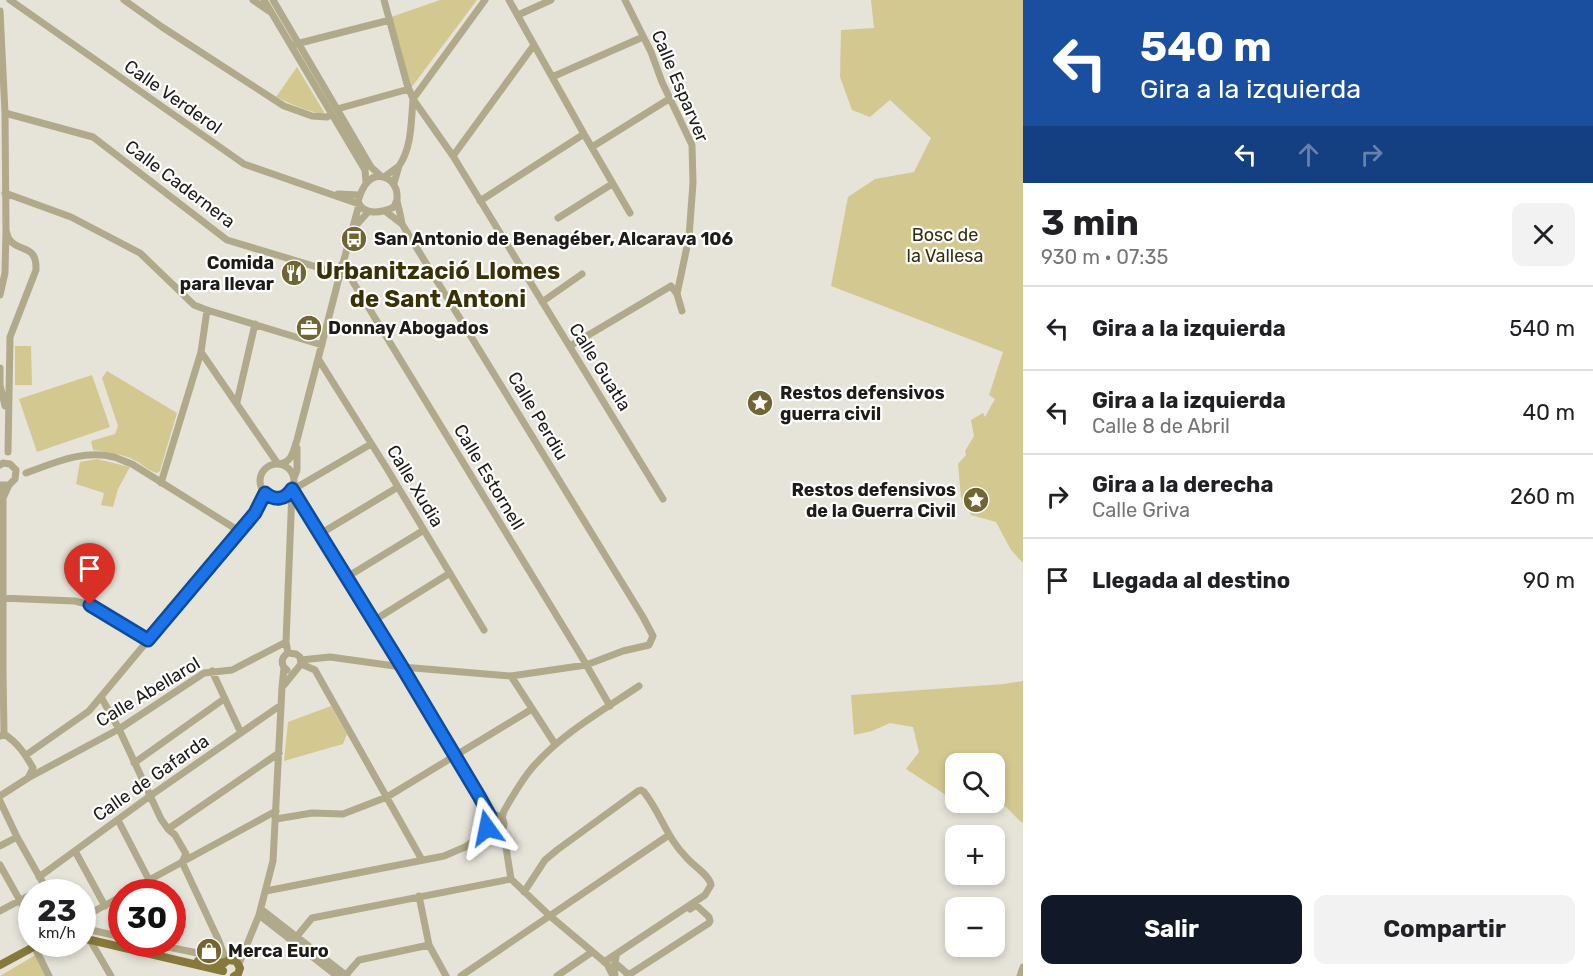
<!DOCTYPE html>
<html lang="es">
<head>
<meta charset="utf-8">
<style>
  body { margin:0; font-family:Rubik,sans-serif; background:#f2f2f2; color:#202124; height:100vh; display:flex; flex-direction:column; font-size:22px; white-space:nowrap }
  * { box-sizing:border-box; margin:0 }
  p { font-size:20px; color:#757577 }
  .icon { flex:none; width:33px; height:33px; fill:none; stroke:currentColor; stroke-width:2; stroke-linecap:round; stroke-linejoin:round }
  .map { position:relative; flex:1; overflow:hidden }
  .panel { display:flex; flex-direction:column; background:#fff; width:570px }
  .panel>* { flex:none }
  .guide { background:#1a4fa0; color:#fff; overflow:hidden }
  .fabs { position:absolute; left:945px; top:753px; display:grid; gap:12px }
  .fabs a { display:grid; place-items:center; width:60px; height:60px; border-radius:12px; background:#fff; box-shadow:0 3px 9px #0003; font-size:30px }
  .speed { position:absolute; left:18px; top:879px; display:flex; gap:12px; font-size:30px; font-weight:700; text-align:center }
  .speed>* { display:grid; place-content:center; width:78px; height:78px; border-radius:50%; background:#fff; box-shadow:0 3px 9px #0003; line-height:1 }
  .speed small { font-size:15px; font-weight:400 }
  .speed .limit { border:9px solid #d22; background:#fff; color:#111 }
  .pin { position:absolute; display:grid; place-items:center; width:51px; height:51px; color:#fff; margin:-62px -26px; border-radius:50% 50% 50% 0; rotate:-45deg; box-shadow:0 0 6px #0007 }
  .pin .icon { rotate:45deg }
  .me { position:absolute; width:66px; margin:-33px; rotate:348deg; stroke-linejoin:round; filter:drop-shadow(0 0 4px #0008) }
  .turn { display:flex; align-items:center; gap:21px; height:126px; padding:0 18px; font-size:27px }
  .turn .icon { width:78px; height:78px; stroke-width:2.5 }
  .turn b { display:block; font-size:42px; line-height:51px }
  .lanes { display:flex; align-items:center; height:57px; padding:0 18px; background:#0003; justify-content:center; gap:30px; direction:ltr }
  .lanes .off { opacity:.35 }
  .round { display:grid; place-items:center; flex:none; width:63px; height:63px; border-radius:12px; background:#f2f2f2 }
  .summary { display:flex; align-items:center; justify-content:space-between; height:102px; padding:0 18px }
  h1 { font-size:36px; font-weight:700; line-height:45px }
  .action { display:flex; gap:12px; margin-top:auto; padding:12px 18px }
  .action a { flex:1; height:69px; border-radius:12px; background:#111827; color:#fff; font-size:24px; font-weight:700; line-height:69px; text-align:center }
  .action a+a { background:#f2f2f2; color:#202124 }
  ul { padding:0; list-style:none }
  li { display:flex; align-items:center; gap:18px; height:84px; padding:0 18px; border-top:2px solid #e0e0e0 }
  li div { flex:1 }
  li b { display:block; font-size:22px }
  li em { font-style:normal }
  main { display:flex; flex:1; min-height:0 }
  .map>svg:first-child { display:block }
</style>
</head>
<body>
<main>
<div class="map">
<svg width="1023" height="976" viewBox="0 0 1023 976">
  <rect width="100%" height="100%" fill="#e6e3d9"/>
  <path fill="#d4c891" d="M440,0H477L411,88L391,17Z
    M871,0H1023V563L1011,550L996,522L971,515L961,497L958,464L966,455L965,451L974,436L971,420L983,413L985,417L995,399L989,395L1003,352L831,286L848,197L875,179L914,172L931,138L890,100L870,117L852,110L840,77L841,30L874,28Z
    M297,67L324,112L323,114C306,111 291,104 276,97Z
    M15,346H31L32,385H15Z
    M107,371L177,413L160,471L157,473C149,471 143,465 136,461C123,454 108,452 93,450L91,441L115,434L118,426L102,378Z
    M92,375L110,427L37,452L19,399Z
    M97,459L130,467L118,489L113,507L101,505L104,493L76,484L80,462Z
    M1023,681V822L1022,823L1005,806L968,811L958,803L994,802V764H956L955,801L906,769L919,752L913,727L890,723L872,731L854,735L851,695L1004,684Z
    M331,706L347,734L343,744L284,761L288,722Z
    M37,954L47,976H0Z"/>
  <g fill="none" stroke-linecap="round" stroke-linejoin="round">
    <path stroke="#b1aa8a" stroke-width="7" d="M10,0L244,164L359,204
      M124,0L162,27L284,106L312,116L327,117L332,114
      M253,0L269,11
      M264,0L365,170L366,182
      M273,0L371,167L381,176
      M384,0L407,84L413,99L453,156L663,499
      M509,0L584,134L630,213
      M625,0L651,52L662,82L692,145L693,183L689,237L677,294
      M0,11L5,113L6,230
      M518,15L551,0
      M296,44L390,20
      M552,77L643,37
      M413,99L485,0
      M337,109L409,89
      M5,113L93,137L227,240L340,274
      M592,147L669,99
      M453,156L534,45
      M399,166C412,147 411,122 413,99
      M384,177L399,166L394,183
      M5,193L71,217L140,253L194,305L207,310L322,345
      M338,194L359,195
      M480,201L584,134
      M385,211L402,224C401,217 399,209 397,201C397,196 398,192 395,187C393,183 390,179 386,178C370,171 361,189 358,202C364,216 382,213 394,207L397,200
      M558,218L612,184
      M352,230L368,212
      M342,264L580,654L610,706
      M0,295L5,273L6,230C7,233 7,236 9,239C18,253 37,243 36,270L10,337L8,452
      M542,302L582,274
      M570,346L671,286L677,294L682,311
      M201,352L278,464
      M319,360L386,467L484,630
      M0,368V385L5,406
      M237,402L255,324
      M260 481a17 17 0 1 1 34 0a17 17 0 1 1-34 0Z
      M280,464C293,461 293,451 297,440L340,274L359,205
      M0,465L3,463L10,464L16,470L15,479L9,485H0
      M26,473C54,463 84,449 114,457C120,459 126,462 132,464L239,531
      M294,478L297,470V448
      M161,483L201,352L207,310
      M0,485L3,498L9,485
      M294,485L299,486L371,444
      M292,489L402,667L490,816
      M3,498V672L4,734
      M320,534L398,487
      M347,577L424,530
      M0,598L75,601L90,605L148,640
      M373,621L450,573
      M288,653L286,642L292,490
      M301,660L330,657L402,667L511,676L586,665L623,651L649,645L653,636L643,617L402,224
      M301,664L315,670L422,860
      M287,670C280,665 281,657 288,653
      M212,671L241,733
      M511,676L555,744
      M284,685L301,664L300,657L296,654L288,653
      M101,697L119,729L161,819L168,829L175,835L186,854L182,862L219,941L226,961
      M0,736L4,734C18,743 25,754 33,768L28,778L0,796
      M26,755L89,711L255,512L271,497
      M134,763L224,699
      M28,778L119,729L204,673L232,670L286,642
      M0,801L17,837L48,892
      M486 824a9 9 0 1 1 18 0a9 9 0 1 1-18 0Z
      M502,818L504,811C512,797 521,781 532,768C561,734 602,711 639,686
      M276,819L312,813L343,814L387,797L532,709
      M118,820L149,880
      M168,829L279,753
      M502,830L504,835L511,879
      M0,846L17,837
      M75,851L105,906
      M0,865L32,922
      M39,877L150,796L281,705
      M511,879L550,916L607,964L613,976
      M266,891L444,856L465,847L489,830
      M127,892L276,811
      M524,892L545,860L557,850L638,791L641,790L644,792C660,812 667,838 686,857C693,866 709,874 711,885L705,895L604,962
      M419,896L429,945L446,976
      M261,909L347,976
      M0,911L32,894
      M259,915L337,976
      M82,918L122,896
      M82,928L122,937
      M90,940L111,976
      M293,941L312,918L511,879
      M154,944L202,954L211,963
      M34,946L49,976
      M615,963L629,975
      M239,964L259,915L273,861L282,687L284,668
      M615,975L614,967L616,957
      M345,976L359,960L429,945
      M461,976L669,835
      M557,976L592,952
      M627,976L709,923L710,921L709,917L696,905L690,909
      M1020,976L1023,967"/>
    <path stroke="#86793a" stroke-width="8" d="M82,938L223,971
      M198,961L215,963L225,962
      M0,965L39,944
      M222,965L228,960L236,961L240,968L238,974L234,976"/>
  </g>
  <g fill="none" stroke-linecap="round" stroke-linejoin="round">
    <g stroke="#114b97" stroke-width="15">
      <path id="route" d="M90,605L148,640L255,513L265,493C275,501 285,500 292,489L402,667L479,796L490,816L486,823L487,828"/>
    </g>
    <use href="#route" stroke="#1a73e8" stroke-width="10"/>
  </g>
  <defs>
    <g id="bus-disc" transform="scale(1.35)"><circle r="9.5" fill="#716633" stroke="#fff"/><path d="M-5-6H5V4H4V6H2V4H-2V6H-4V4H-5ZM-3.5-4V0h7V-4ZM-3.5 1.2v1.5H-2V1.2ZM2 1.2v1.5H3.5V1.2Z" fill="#fff"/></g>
    <g id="restaurant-disc" transform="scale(1.35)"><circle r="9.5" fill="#716633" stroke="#fff"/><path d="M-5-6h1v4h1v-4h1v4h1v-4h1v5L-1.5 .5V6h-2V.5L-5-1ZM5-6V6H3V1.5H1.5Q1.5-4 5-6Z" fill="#fff"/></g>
    <g id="office-disc" transform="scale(1.35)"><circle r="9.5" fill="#716633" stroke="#fff"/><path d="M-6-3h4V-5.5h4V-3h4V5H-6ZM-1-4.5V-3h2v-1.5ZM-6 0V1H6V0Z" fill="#fff"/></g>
    <g id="sight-disc" transform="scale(1.35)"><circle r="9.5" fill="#716633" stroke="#fff"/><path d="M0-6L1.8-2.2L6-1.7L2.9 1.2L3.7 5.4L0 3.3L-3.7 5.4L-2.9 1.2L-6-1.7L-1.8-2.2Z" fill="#fff"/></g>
    <g id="shop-disc" transform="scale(1.35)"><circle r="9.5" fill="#716633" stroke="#fff"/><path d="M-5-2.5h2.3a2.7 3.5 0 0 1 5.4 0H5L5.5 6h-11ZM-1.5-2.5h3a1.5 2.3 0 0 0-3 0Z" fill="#fff"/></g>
  </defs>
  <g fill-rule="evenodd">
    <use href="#bus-disc" x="354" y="239"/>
    <use href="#restaurant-disc" x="294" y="273"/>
    <use href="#office-disc" x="309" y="328"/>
    <use href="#sight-disc" x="760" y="403"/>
    <use href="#sight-disc" x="976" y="500"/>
    <use href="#shop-disc" x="209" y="951"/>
  </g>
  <g text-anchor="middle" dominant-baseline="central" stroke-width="4.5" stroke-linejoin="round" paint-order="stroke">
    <g font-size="18" fill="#1d1c18" stroke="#fff">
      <text transform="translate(680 86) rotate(67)">Calle Esparver</text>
      <text transform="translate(173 97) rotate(35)">Calle Verderol</text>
      <text transform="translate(180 184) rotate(37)">Calle Cadernera</text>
      <text transform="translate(600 367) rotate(58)">Calle Guatla</text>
      <text transform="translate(538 416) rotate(59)">Calle Perdiu</text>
      <text transform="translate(489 477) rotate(59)">Calle Estornell</text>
      <text transform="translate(415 486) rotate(59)">Calle Xudia</text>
      <text transform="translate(148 692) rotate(-31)">Calle Abellarol</text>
      <text transform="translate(151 778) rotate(-35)">Calle de Gafarda</text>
    </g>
    <g font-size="18" fill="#362f0d" stroke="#fff">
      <text x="945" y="235">Bosc de<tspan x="945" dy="21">la Vallesa</tspan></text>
    </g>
    <g font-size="18" font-weight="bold" fill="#1d1c18" stroke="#fff" text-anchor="start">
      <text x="374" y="239">San Antonio de Benagéber, Alcarava 106</text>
      <text x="274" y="263" text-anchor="end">Comida<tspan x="274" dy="21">para llevar</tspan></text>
      <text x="328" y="328">Donnay Abogados</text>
      <text x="780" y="393">Restos defensivos<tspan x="780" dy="21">guerra civil</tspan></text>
      <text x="956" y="490" text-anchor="end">Restos defensivos<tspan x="956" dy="21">de la Guerra Civil</tspan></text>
      <text x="228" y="951">Merca Euro</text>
    </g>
    <g font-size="24" font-weight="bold" fill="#3a3106" stroke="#fff">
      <text x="438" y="271">Urbanització Llomes<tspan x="438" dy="28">de Sant Antoni</tspan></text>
    </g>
  </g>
</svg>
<div class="fabs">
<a><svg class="icon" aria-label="search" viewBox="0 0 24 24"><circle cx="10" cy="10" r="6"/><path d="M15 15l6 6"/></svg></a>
<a>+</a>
<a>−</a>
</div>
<div class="speed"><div>23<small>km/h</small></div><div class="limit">30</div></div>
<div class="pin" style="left:90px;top:605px;background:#d93025"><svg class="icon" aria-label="arrive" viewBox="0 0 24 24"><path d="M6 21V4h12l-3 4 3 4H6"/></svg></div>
<svg class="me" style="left:487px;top:828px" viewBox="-20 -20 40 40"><path d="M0-17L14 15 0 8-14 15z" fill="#1a73e8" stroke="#fff" stroke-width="4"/></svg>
</div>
<section class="panel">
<div class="guide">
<div class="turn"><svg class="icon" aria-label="left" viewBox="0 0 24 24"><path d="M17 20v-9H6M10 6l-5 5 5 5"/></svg><div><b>540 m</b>Gira a la izquierda</div></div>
<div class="lanes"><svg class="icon" aria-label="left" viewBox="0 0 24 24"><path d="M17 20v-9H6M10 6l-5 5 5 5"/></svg><svg class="icon off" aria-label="ahead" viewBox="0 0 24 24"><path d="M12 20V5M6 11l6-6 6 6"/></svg><svg class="icon off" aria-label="right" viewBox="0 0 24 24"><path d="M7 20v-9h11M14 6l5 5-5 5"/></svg></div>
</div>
<div class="summary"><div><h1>3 min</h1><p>930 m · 07:35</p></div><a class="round"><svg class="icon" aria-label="close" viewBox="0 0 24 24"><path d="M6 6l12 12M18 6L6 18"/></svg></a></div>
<ul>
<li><svg class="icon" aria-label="left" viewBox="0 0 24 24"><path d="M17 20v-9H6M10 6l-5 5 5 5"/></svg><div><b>Gira a la izquierda</b></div><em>540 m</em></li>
<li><svg class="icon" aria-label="left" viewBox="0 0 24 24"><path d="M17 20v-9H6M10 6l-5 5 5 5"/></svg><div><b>Gira a la izquierda</b><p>Calle 8 de Abril</p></div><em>40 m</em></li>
<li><svg class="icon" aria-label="right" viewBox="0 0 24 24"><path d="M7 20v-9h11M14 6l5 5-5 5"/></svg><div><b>Gira a la derecha</b><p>Calle Griva</p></div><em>260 m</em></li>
<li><svg class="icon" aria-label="arrive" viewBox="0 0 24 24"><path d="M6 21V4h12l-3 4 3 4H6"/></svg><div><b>Llegada al destino</b></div><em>90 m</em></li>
</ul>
<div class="action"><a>Salir</a><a>Compartir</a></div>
</section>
</main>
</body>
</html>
